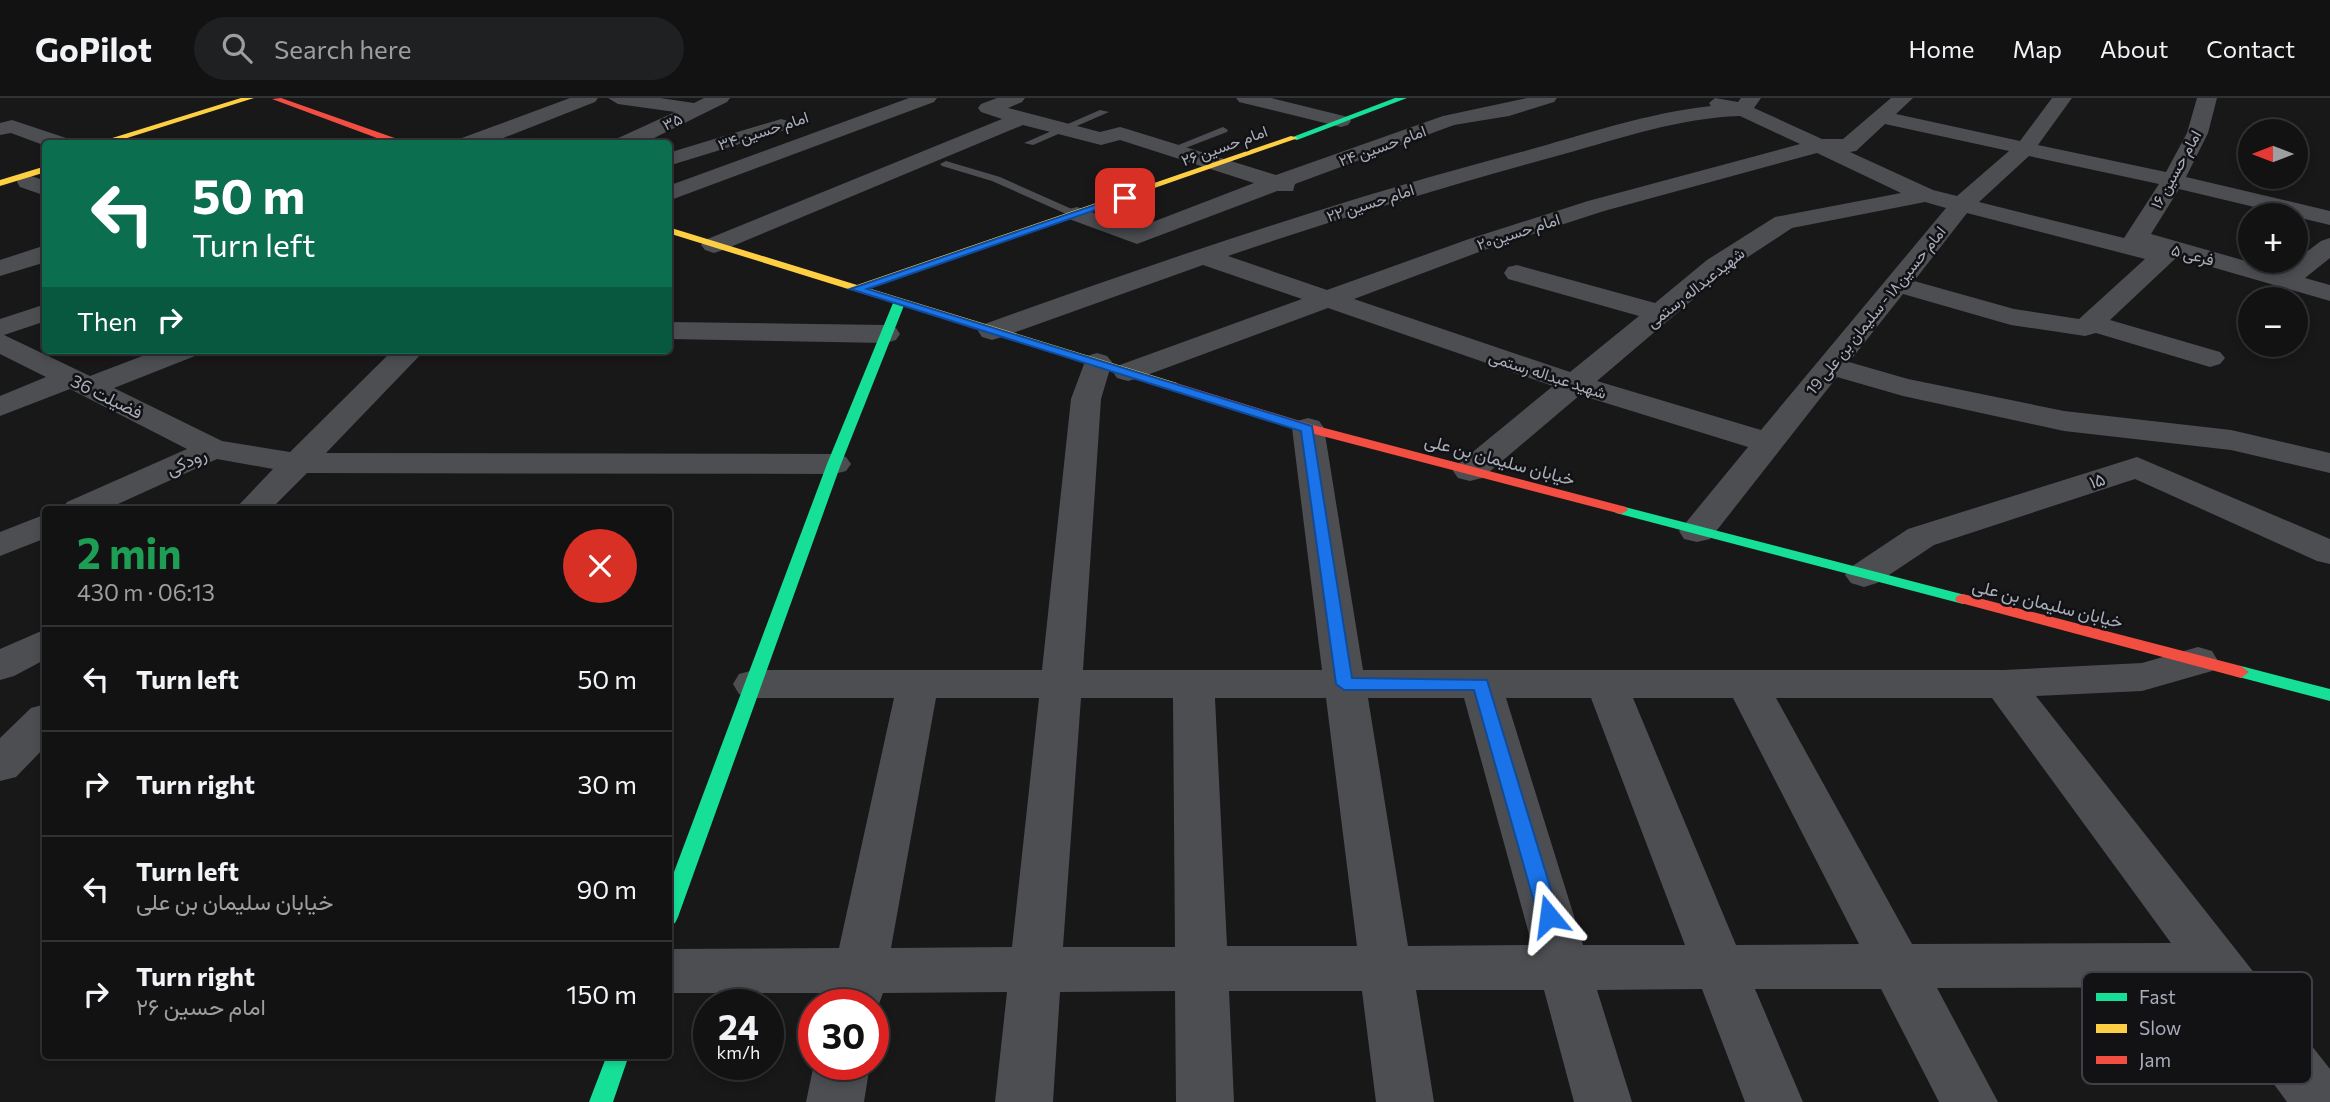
<!DOCTYPE html>
<html lang="en">
<head>
<meta charset="utf-8">
<style>
  body { margin:0; font-family:Commissioner,Vazirmatn,sans-serif; background:#1f2021; color:#f1f3f6; height:100vh; display:flex; flex-direction:column; font-size:26px; white-space:nowrap }
  * { box-sizing:border-box; margin:0 }
  p { font-size:23px; color:#9c9ea0 }
  .icon { flex:none; width:38px; height:38px; fill:none; stroke:currentColor; stroke-width:2; stroke-linecap:round; stroke-linejoin:round }
  .map { position:relative; flex:1; overflow:hidden }
  .sheet { position:absolute; left:42px; top:408px; width:630px; height:553px; display:flex; flex-direction:column; background:#121213; border-radius:7px; box-shadow:0 4px 10px #0003,0 0 0 2px #313233 }
  .sheet>* { flex:none }
  .hud { position:absolute; left:42px; top:42px; width:630px; height:214px; border-radius:7px; box-shadow:0 4px 10px #0003,0 0 0 2px #313233; background:#0b6e4f; color:#fff; overflow:hidden }
  .needle { width:46px; rotate:270deg }
  .controls { position:absolute; left:2238px; top:21px; display:grid; gap:14px }
  .controls a { display:grid; place-items:center; width:70px; height:70px; border-radius:50%; background:#121213; box-shadow:0 4px 10px #0003,0 0 0 2px #313233; font-size:35px }
  .speed { position:absolute; left:693px; top:891px; display:flex; gap:14px; font-size:35px; font-weight:700; text-align:center }
  .speed>* { display:grid; place-content:center; width:91px; height:91px; border-radius:50%; background:#121213; box-shadow:0 4px 10px #0003,0 0 0 2px #313233; line-height:1 }
  .speed small { font-size:18px; font-weight:400 }
  .speed .limit { border:10px solid #d22; background:#fff; color:#111 }
  .pin { position:absolute; display:grid; place-items:center; width:60px; height:60px; color:#fff; margin:-30px; border-radius:14px; box-shadow:0 4px 10px #0006 }
  .me { position:absolute; width:77px; margin:-38px; rotate:344deg; stroke-linejoin:round; filter:drop-shadow(0 0 5px #0008) }
  .turn { display:flex; align-items:center; gap:24px; height:147px; padding:0 35px; font-size:32px }
  .turn .icon { width:91px; height:91px; stroke-width:2.5 }
  .turn b { display:block; font-size:49px; line-height:60px }
  .then { display:flex; align-items:center; height:66px; padding:0 35px; background:#0003; gap:14px; font-size:26px }
  .round { display:grid; place-items:center; flex:none; width:74px; height:74px; border-radius:37px; background:#1f2021 }
  .overview { display:flex; align-items:center; justify-content:space-between; height:119px; padding:0 35px }
  h1 { font-size:42px; font-weight:700; line-height:52px; color:#1e9e55 }
  ul { padding:0; list-style:none }
  li { display:flex; align-items:center; gap:21px; height:105px; padding:0 35px; border-top:2px solid #313233 }
  li div { flex:1 }
  li b { display:block; font-size:26px }
  li em { font-style:normal }
  header { display:flex; align-items:center; gap:42px; box-sizing:border-box; height:98px; padding:0 35px; background:#121213; border-bottom:2px solid #313233 }
  header strong { font-size:33px }
  nav { display:flex; gap:38px; margin-inline-start:auto; font-size:24px }
  .search { width:490px; height:63px; background:#1f2021; display:flex; align-items:center; gap:18px; box-sizing:border-box; padding:0 24px; border-radius:38px; color:#9c9ea0; font-size:26px }
  .map>svg:first-child { display:block }
</style>
</head>
<body>
<header>
<strong>GoPilot</strong>
<div class="search"><svg class="icon" aria-label="search" viewBox="0 0 24 24"><circle cx="10" cy="10" r="6"/><path d="M15 15l6 6"/></svg>Search here</div>
<nav><a>Home</a><a>Map</a><a>About</a><a>Contact</a></nav>
</header>
<div class="map">
<svg width="2330" height="1004" viewBox="0 0 2330 1004">
  <rect width="100%" height="100%" fill="#181819"/>
  <g fill="none" stroke-linecap="round" stroke-linejoin="round">
    <path fill="#4c4e52" fill-rule="evenodd" d="M1100,12L1109,14L1033,47L1024,45Z
      M1223,29L1228,32L1227,34L1175,54L1166,52Z
      M946,63L1000,79L1083,116L1073,119L992,83L942,68L940,66Z"/>
    <path fill="#4c4e52" fill-rule="evenodd" d="M570,0H598L595,4L488,46H457L459,41Z
      M608,0H660L694,5L704,0H730L727,4L642,46H614L616,41L675,14L618,6Z
      M909,0H937L934,4L668,103V88Z
      M997,0H1025L1022,4L1008,10L1100,34L1120,29L1127,31L1276,77L1443,18L1527,0H1557L1554,4L1509,18L1454,27L1295,86L1293,93H1277L1137,146L1069,121L1065,116L1069,111L1077,109L1137,130L1254,85L1120,42L1101,47L1023,27L723,152L714,155L705,152L701,147L705,142L1002,21L981,14L978,10L981,6Z
      M1236,0H1271L1348,19L1351,23L1348,27L1341,29L1239,4Z
      M1715,0L1738,4L1741,0H1761L1754,10L1822,41H1843L1891,0H1913L1896,16L2020,43L2052,0H2072L2038,47L2166,74L2187,35L2197,0H2217L2208,35L2186,79L2330,113V127L2179,91L2151,136L2281,173L2321,143L2330,140V160L2305,180L2330,187V203L2177,159L2110,222L2220,254L2225,260L2220,266L2210,269L2096,235L2085,238L2011,227L1903,196L1849,264L1908,281L2064,313L2231,332L2330,355V375L2231,352L2064,333L1903,298L1837,279L1710,441L1697,444L1684,441L1679,433L1748,349L1580,297L1482,380L1470,383L1458,380L1453,373L1458,366L1553,288L1328,210L1139,280L1128,283L1117,280L1113,274L1117,268L1302,201L1203,167L1002,239L992,242L982,239L978,233L982,227C1160,163 1338,102 1521,54C1584,37 1646,15 1711,8L1709,5ZM1740,18L1800,46L1588,103L1469,141L1327,192L1228,158C1339,120 1451,87 1564,56C1622,40 1679,20 1740,18ZM1885,26L2009,53L1957,98L1933,92L1850,54L1856,53ZM1817,55L1901,95L1775,119L1707,162L1655,205L1517,167L1508,169L1504,175L1508,181L1639,218L1570,274L1354,201L1487,151L1604,113ZM2029,58L2159,86L2124,140L1979,104ZM1925,104L1946,110L1761,332L1597,283L1725,174L1792,130ZM1967,115L2145,161L2079,221L2014,211L1914,183Z
      M781,21L788,23L791,27L788,31L668,68V55Z
      M12,22L69,41L71,46L46,48L11,35L0,37V25Z
      M28,77L46,83V98L20,89L17,84L20,79Z
      M46,147V164L0,178V162Z
      M46,206V223L4,237L90,278L158,252H200L195,258L114,290L222,343L290,354L393,252H425L326,355L834,356L846,359L851,366L846,373L834,376L307,375L271,411H235L273,371L217,361L107,411H62L67,404L187,351L70,291L0,318V298L46,279L0,256V221Z
      M668,224L886,227L896,230L900,236L896,242L886,245L668,241Z
      M1097,255L1107,258L1112,264L1101,301L1083,572H1322L1292,330L1297,323L1308,320L1319,323L1324,330L1363,572H2004L2142,565L2198,549L2212,553L2218,563L2212,573L2142,593L2036,598L2330,971V1004H2287L2203,889L1937,890L1998,1004H1939L1881,891H1755L1803,1004H1745L1702,891L1597,892L1632,1004H1574L1544,892H1416L1434,1004H1376L1362,893H1229L1234,1004H1176L1175,893L1060,894L1053,1004H995L1007,894L883,895L873,922V906H827L830,895H668V851L839,850L894,600H754L739,596L733,586L739,576L754,572H1042L1071,301L1087,258ZM936,600H1039L1012,849L891,850ZM1081,600H1173L1175,849H1063ZM1215,600H1326L1357,848H1227ZM1368,600H1464L1532,847L1408,848ZM1506,600H1591L1685,847H1583ZM1633,600H1733L1859,846L1736,847ZM1776,600H1992L2171,845L1912,846Z
      M2137,359L2330,441V466L2317,463L2135,381L1934,447L1877,485L1864,489L1851,485L1845,477L1851,469L1908,431Z
      M46,416V440L0,458V434Z
      M46,531V561L14,578L0,582V551Z
      M46,606V648L16,679L0,683V640L31,610Z
      M814,966H870L864,1004H806Z"/>
    <path fill="#16e098" fill-rule="evenodd" d="M1395,0H1407L1297,42L1290,40Z
      M899,202L905,205L841,366L678,819L675,825L668,827V790L827,366L893,205Z
      M1621,408L1969,498L1971,501L1963,506L1616,415L1614,412L1616,409Z
      M2241,568L2330,591V603L2235,578L2233,574Z
      M607,957H629L613,1004H589Z"/>
    <path fill="#ffcf43" fill-rule="evenodd" d="M241,0H254L108,46H93Z
      M1291,38L1298,40L868,190L1177,285L1179,288L1173,292L668,135V129L857,187Z
      M46,68V74L0,88V82Z"/>
    <path fill="#f24e42" fill-rule="evenodd" d="M281,0L406,44L407,46H393L272,1Z
      M1173,284L1313,327L1626,409L1628,412L1621,416L1303,333L1169,291L1167,288Z
      M1963,496L2241,568L2249,574L2241,580L1957,504L1955,501L1957,498Z"/>
  </g>
  <path fill="#1a73e8" stroke="#114b97" stroke-width="2" d="M1121,98L1130,100L867,191L1312,328L1352,580L1487,582L1559,818L1556,824L1549,827L1541,824L1538,818L1474,592H1344L1336,586L1301,333L850,191Z"/>
  <g text-anchor="middle" dominant-baseline="central" stroke-width="5" stroke-linejoin="round" paint-order="stroke">
    <g font-size="16" fill="#a8adbb" stroke="#121215">
      <text transform="translate(672 23) rotate(-25)">۳۵</text>
      <text transform="translate(763 32) rotate(-18)">امام حسین ۳۴</text>
      <text transform="translate(1224 47) rotate(-20)">امام حسین ۲۶</text>
      <text transform="translate(1382 47) rotate(-20)">امام حسین ۲۴</text>
      <text transform="translate(2175 71) rotate(-61)">امام حسین ۱۶</text>
      <text transform="translate(1370 104) rotate(-18)">امام حسین ۲۲</text>
      <text transform="translate(1518 133) rotate(-18)">امام حسین۲۰</text>
      <text transform="translate(2193 156) rotate(15)">فرعی ۵</text>
      <text transform="translate(1695 189) rotate(-38)">شهیدعبداله رستمی</text>
      <text transform="translate(1875 212) rotate(-51)">امام حسین۱۸ - سلیمان بن علی 19</text>
      <text transform="translate(1548 276) rotate(18)">شهید عبداله رستمی</text>
    </g>
    <g font-size="18" fill="#a8adbb" stroke="#121215">
      <text transform="translate(107 298) rotate(26)">فضیلت 36</text>
      <text transform="translate(1500 361) rotate(15)">خیابان سلیمان بن علی</text>
      <text transform="translate(186 363) rotate(-24)">رودکی</text>
      <text transform="translate(2097 382) rotate(-18)">۱۵</text>
      <text transform="translate(2048 505) rotate(14)">خیابان سلیمان بن علی</text>
    </g>
  </g>
  <rect x="2082" y="874" width="230" height="112" rx="10" fill="#121215" stroke="#3f4047" stroke-width="2"/>
  <rect x="2096" y="895" width="31" height="8" fill="#16e098"/>
  <rect x="2096" y="926" width="31" height="9" fill="#ffcf43"/>
  <rect x="2096" y="958" width="31" height="8" fill="#f24e42"/>
  <g font-size="19" fill="#a8adbb">
    <text x="2139" y="906">Fast</text>
    <text x="2139" y="937">Slow</text>
    <text x="2139" y="969">Jam</text>
  </g>
</svg>
<div class="controls">
<a><svg class="needle" viewBox="-14 -14 28 28"><path d="M0-13l5 13h-10z" fill="#e53935"/><path d="M0 13l5-13h-10z" fill="#9c9ea0"/></svg></a>
<a>+</a>
<a>−</a>
</div>
<div class="speed"><div>24<small>km/h</small></div><div class="limit">30</div></div>
<div class="pin" style="left:1125px;top:100px;background:#d93025"><svg class="icon" aria-label="arrive" viewBox="0 0 24 24"><path d="M6 21V4h12l-3 4 3 4H6"/></svg></div>
<svg class="me" style="left:1549px;top:818px" viewBox="-20 -20 40 40"><path d="M0-17L14 15 0 8-14 15z" fill="#1a73e8" stroke="#fff" stroke-width="4"/></svg>
<div class="hud">
<div class="turn"><svg class="icon" aria-label="left" viewBox="0 0 24 24"><path d="M17 20v-9H6M10 6l-5 5 5 5"/></svg><div><b>50 m</b>Turn left</div></div>
<div class="then">Then<svg class="icon" aria-label="right" viewBox="0 0 24 24"><path d="M7 20v-9h11M14 6l5 5-5 5"/></svg></div>
</div>
<section class="sheet">
<div class="overview"><div><h1>2 min</h1><p>430 m · 06:13</p></div><a class="round" style="background:#d93025;color:#fff"><svg class="icon" aria-label="close" viewBox="0 0 24 24"><path d="M6 6l12 12M18 6L6 18"/></svg></a></div>
<ul>
<li><svg class="icon" aria-label="left" viewBox="0 0 24 24"><path d="M17 20v-9H6M10 6l-5 5 5 5"/></svg><div><b>Turn left</b></div><em>50 m</em></li>
<li><svg class="icon" aria-label="right" viewBox="0 0 24 24"><path d="M7 20v-9h11M14 6l5 5-5 5"/></svg><div><b>Turn right</b></div><em>30 m</em></li>
<li><svg class="icon" aria-label="left" viewBox="0 0 24 24"><path d="M17 20v-9H6M10 6l-5 5 5 5"/></svg><div><b>Turn left</b><p>خیابان سلیمان بن علی</p></div><em>90 m</em></li>
<li><svg class="icon" aria-label="right" viewBox="0 0 24 24"><path d="M7 20v-9h11M14 6l5 5-5 5"/></svg><div><b>Turn right</b><p>امام حسین ۲۶</p></div><em>150 m</em></li>
</ul>
</section>
</div>
</body>
</html>
